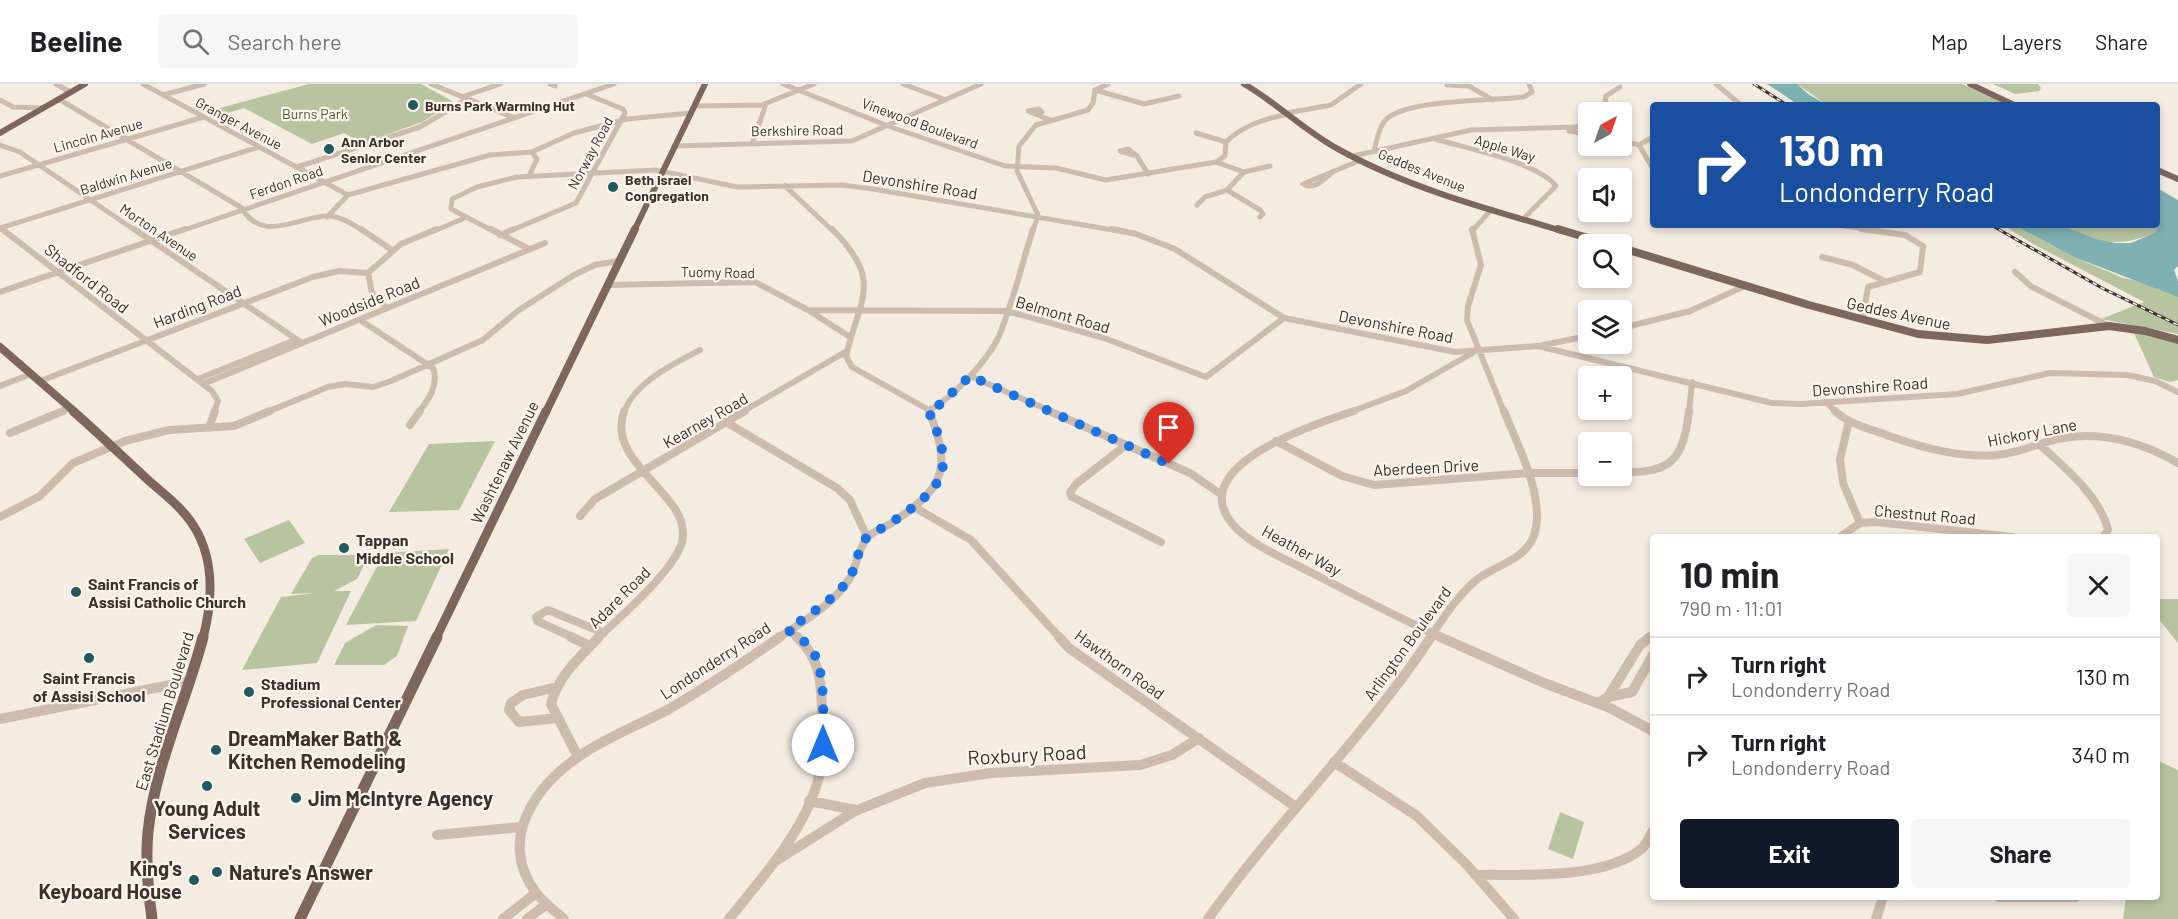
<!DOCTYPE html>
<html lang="en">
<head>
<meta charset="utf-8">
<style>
  body { margin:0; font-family:Barlow,sans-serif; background:#f6f6f6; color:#202124; height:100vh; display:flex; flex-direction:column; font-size:22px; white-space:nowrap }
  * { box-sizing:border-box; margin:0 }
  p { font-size:20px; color:#757577 }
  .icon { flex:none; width:33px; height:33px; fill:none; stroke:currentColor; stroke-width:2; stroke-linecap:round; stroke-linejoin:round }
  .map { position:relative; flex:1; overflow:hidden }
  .side { position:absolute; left:1650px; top:450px; width:510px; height:366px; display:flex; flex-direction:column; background:#fff; border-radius:6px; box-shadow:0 3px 9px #0003 }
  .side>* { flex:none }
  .hud { position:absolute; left:1650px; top:18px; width:510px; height:126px; border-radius:6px; box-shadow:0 3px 9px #0003; background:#1a4fa0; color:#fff; overflow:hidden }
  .needle { width:39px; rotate:40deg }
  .tools { position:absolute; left:1578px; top:18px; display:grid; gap:12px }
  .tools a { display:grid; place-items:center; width:54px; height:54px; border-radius:6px; background:#fff; box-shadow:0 3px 9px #0003; font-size:30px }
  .pin { position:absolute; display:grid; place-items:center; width:51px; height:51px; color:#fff; margin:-62px -26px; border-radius:50% 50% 50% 0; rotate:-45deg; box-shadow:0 0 6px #0007 }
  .pin .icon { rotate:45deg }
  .me { position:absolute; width:66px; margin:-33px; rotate:0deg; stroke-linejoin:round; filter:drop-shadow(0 0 4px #0008) }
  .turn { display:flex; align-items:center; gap:21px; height:126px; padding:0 30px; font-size:27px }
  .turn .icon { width:78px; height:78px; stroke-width:2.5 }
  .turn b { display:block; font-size:42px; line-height:51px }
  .round { display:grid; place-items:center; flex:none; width:63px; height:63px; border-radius:6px; background:#f6f6f6 }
  .summary { display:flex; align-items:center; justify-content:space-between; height:102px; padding:0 30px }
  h1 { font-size:36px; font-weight:700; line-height:45px }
  .button { display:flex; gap:12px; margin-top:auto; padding:12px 30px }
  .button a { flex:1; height:69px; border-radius:6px; background:#111827; color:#fff; font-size:24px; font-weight:700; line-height:69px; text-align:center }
  .button a+a { background:#f6f6f6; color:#202124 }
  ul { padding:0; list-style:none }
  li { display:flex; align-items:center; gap:18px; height:78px; padding:0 30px; border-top:2px solid #e0e0e0 }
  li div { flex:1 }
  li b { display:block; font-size:22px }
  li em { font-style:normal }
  header { display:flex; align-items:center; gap:36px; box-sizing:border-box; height:84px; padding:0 30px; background:#fff; border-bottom:2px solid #e0e0e0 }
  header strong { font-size:28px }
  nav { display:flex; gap:33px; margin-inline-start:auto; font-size:21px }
  .search { width:420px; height:54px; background:#f6f6f6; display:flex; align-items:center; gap:15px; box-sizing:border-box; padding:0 21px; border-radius:6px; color:#757577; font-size:22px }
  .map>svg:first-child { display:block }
</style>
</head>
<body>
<header>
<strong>Beeline</strong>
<div class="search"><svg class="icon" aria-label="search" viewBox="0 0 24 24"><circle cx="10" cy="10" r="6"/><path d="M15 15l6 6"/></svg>Search here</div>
<nav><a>Map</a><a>Layers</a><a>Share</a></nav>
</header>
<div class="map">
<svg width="2178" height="835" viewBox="0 0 2178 835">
  <rect width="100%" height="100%" fill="#f4ebe1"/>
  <path fill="#b8c4a0" d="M309,0H421L454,18L422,38L363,59L344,49L312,60L244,24L214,33L205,28Z
    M1797,0H1962L2007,21H1827Z
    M1993,0H2038L2041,4L2039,7L2015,10Z
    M2003,141H2014L2074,173L2123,194L2178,204V250L2101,235L2144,218L2033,160Z
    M2060,141H2157L2158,142L2155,149C2117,165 2096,158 2060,141Z
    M2133,247L2178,258V296L2170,298L2154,293Z
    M495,357L459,426L389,428L429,360Z
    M289,436L305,459L260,479L244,455Z
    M449,465L416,537L346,541L384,469Z
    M319,471H369L357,495L334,507H351L317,579L242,586L281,513L316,509L291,510L312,474Z
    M2157,515H2178V559L2157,533Z
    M376,541L408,542L397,572L384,581H334L345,559Z
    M2157,676L2178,686V835H2123L2126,813H2157Z
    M1560,728L1584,738L1573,775L1548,765Z"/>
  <path fill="#7fb0b2" d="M1767,0H1797L1808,10L1827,21H1799Z
    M2157,104L2178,116V182L2174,186L2178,197V213L2074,173L2014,141H2060L2096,155L2116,159H2131L2155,149L2158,142Z"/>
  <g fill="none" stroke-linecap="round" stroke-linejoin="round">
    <path stroke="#cdbbac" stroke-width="5" d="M56,0L70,8
      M143,0L348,111L327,133
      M431,0L515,34
      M550,0L555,2
      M783,0L888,42L1005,82L1056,84L1106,96L1216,78L1225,72L1226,58C1243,41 1265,35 1288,30
      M903,0L946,16
      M1716,0L1741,21
      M1447,1L1469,2L1493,16
      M1095,6L1144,20L1179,12
      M163,11L204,0
      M462,13L500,0
      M0,16L13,23L43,24
      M56,16L62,17L242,124C262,161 301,131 329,132C342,133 353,140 363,147
      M695,22L762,21L814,0
      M1604,28L1611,25L1605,18L1606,12L1620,3
      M1287,29L1331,21L1361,0
      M1039,30L1042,28L1039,25L1028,27L1050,36
      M1569,47L1588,50
      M1196,49L1226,58
      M1435,55C1465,64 1538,78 1556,102L1523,135
      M1622,57L1639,61L1653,85
      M752,60L765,23L762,21
      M0,61L20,68L136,147
      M1639,61L1653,53
      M674,62L852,57L981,0
      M1128,65L1137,72L1120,67Z
      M1374,67C1377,56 1379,40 1389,33C1415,15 1491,17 1524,13L1532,8L1529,0
      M1137,72L1148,90
      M1353,72L1471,46L1575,43L1588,40
      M1216,78L1244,88L1270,82
      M297,83L420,43L467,15
      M1333,88C1324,95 1314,107 1303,100L1361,76
      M0,92L204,33
      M529,92L537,75L532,68
      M785,102L833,147
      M1227,106L1260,126L1263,130L1260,133
      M348,111L490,71L532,68L574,49L627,35L691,29
      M1197,121L1205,113L1227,106L1244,88
      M1838,141L1879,147
      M0,144L4,147
      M0,144L259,63
      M181,147L614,0
      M434,147L465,134
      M493,147L451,125L452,115L477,103L517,93L656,86L737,103L842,101L873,105L1119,147
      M510,147L576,119L625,29L623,25L586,10
      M1033,147L1038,131L1017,87L1019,62L1036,41L1088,26L1093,19L1095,6L1108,0
      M1472,147L1492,125"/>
    <path stroke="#cdbbac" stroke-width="6" d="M2,145L212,307L218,317L214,328
      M134,145L302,259
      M361,145L392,166
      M491,145L529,165
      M832,145C884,197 860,213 846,272L852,283L929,326
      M1112,145L1136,150L1175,165L1284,234L1455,268L1538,262L1772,319L1801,320L1957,310L2050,289L2127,291L2155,297L2178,308
      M1472,145L1481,181L1468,222L1467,236L1504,328
      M500,151L514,145
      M1822,173L1853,181L1884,197
      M2015,188L2032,203L2109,242
      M607,201L755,198L808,226L850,253
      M0,208L185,145
      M387,224L372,209L368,189L401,160L437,145
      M808,226L1007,227L1104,254L1206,293L1284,234
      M1860,235L1863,232L1868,203L1920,188L1923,162L1905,151L1861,145
      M360,236L433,284C439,301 429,315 419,328
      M1622,244L1690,227L1745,202
      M1543,261L1588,252
      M970,292L1053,328
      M198,295L293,257
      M40,297L313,193L339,187L368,189
      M203,300L545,159
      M0,302L31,290
      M1826,318L1836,328
      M929,326C953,314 988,276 999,252C1013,218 1022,180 1033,145
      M929,326L930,328
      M59,328L70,324
      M267,328L328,303L345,300L373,303L391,297L483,256L519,226L574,191L595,181L618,177
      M624,328C635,298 673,280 700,266
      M742,328L847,267
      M1350,328L1406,307L1474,268
      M1689,328L1692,298"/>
    <path stroke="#cdbbac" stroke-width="8" d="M1049,327L1190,389L1222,411
      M1354,327C1315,340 1176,384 1237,445C1257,464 1284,474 1308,487C1353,510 1397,533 1443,554
      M1835,327C1848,340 1871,345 1889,352C1924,364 1959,374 1997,371C2020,369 2041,358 2063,354C2103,347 2144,359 2178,379
      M1849,337L1840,375L1843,399L1860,439
      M726,338L837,404L850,416L867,453
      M410,341L420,327
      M209,344L215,327
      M10,349L63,327
      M1276,357L1342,392L1374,401L1529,389H1588
      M2039,360C2064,383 2100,412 2108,446L2103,453
      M1126,361L1076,400L1070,409L1072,413L1161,458
      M1622,388C1672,389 1683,376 1689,327
      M914,423L971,456L1060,554
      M580,432L595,415L745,327
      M0,433L40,412L73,379L125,357L169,346L234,342L270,327
      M1840,453L1860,439L1877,438L2012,453
      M788,546L799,554
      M574,554L537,537L536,533L548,526L604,549
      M598,554C620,533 674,487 682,458C694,411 605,382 624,327
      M778,554C803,538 836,519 851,492C857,480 858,465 867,454C873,447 882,445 890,440C943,405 953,387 929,327
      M1430,554C1444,533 1456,514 1475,497C1493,482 1523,477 1533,454C1548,418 1517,360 1504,327
      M1648,554L1653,551"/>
    <path stroke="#cdbbac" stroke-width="10" d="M571,553L590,562
      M1059,553L1069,564L1296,723
      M1440,553L1544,599L1608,623L1653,647
      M553,604L523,611L511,619L509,626L519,638L558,634
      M1608,613L1640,561L1650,553
      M1598,619L1608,613L1632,608L1653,571
      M0,635L190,597
      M578,673L551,620C558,592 580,573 599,553
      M1334,678L1417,732L1467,781L1514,835
      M809,717L856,726
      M437,751L521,743
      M774,778L855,727L925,699L991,689L1140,681L1172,671L1199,654
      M1475,791C1522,790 1601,796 1640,766C1646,762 1649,753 1653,747
      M1999,813H2076
      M503,835L536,809
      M527,835L547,820
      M564,835C555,827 545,820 537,810C496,756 535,701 584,669C610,652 641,640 669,625C707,603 744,578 780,553
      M729,835C766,789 812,739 822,679C825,661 823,642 822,624C821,595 819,573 797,553
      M1208,835C1277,737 1365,653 1431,553
      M1876,835L1883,813"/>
    <path stroke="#7d675c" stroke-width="6" d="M1244,0C1277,19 1305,47 1338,65C1408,104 1487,125 1563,147
      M1970,0L2014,21
      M0,49L85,0
      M2157,86L2178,95
      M634,147L705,0"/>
    <path stroke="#7d675c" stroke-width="8" d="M1558,145L1608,160
      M1622,164L1809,221L1918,250L1987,256L2109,242L2145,247L2178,256
      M0,263L75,328
      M546,328L635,145"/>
    <path stroke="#7d675c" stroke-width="9" d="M73,327C98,349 122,372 147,395C159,406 173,416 184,429C215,464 214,512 203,554
      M436,554L546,327"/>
    <path stroke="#7d675c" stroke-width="11" d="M152,835C148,806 145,777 148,748C155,681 186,618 203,553
      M300,835L437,553"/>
    <g stroke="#3b302b" stroke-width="3">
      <path id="rail" d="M1754,0L1787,21
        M1991,141L2102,204L2178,241"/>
    </g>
    <use href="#rail" stroke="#fbf5ee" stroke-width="1.5" stroke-dasharray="4.5" stroke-linecap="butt"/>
  </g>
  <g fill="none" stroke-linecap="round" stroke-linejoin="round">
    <path stroke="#1a73e8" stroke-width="10" stroke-dasharray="0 18" d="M823,661C823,636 826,588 813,568C807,558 797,552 788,546C808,531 834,516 848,496C857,484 857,464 867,453C873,448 884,444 891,439C944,402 957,389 928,326L939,321L970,292L1169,380"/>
  </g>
  <g fill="#1f5a5e" stroke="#fbf5ee" stroke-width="2">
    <circle cx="413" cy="21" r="6"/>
    <circle cx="329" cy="65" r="6"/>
    <circle cx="613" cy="103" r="6"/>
    <circle cx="344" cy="464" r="6"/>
    <circle cx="76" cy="508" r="6"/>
    <circle cx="89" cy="574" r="6"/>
    <circle cx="249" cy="608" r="6"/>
    <circle cx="216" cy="666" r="6"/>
    <circle cx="207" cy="702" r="6"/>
    <circle cx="296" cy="714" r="6"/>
    <circle cx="217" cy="788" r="6"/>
    <circle cx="194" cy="796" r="6"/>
  </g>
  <g text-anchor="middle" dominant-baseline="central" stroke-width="4.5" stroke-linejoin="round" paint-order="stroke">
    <g font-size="14" font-weight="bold" fill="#3b302b" stroke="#fbf5ee" text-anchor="start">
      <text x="425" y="21">Burns Park Warming Hut</text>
      <text x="341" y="57">Ann Arbor<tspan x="341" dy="16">Senior Center</tspan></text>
      <text x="625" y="95">Beth Israel<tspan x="625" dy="16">Congregation</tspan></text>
    </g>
    <g font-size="14" fill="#4a5a2e" stroke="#fbf5ee">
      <text x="315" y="29">Burns Park</text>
    </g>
    <g font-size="14" fill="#3b302b" stroke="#fbf5ee">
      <text transform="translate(239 39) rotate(28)">Granger Avenue</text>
      <text transform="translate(920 39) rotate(20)">Vinewood Boulevard</text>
      <text transform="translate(797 46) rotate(-1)">Berkshire Road</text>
      <text transform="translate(98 51) rotate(-16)">Lincoln Avenue</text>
      <text transform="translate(1505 64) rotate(17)">Apple Way</text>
      <text transform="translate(590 69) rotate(-62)">Norway Road</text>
      <text transform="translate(1422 86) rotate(22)">Geddes Avenue</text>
      <text transform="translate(126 92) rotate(-17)">Baldwin Avenue</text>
      <text transform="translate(286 98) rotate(-19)">Ferdon Road</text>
      <text transform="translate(159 148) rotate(34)">Morton Avenue</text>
      <text transform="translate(718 188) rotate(1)">Tuomy Road</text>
    </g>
    <g font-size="16" fill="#3b302b" stroke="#fbf5ee">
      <text transform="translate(920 100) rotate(9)">Devonshire Road</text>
      <text transform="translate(87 194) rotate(38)">Shadford Road</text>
      <text transform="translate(369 217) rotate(-22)">Woodside Road</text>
      <text transform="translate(197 222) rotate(-21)">Harding Road</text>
      <text transform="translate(1899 229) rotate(12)">Geddes Avenue</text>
      <text transform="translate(1063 230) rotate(16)">Belmont Road</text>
      <text transform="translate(1396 242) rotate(11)">Devonshire Road</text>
      <text transform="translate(1870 302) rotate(-4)">Devonshire Road</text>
      <text transform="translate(705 336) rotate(-30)">Kearney Road</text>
      <text transform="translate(2032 348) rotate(-11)">Hickory Lane</text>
      <text transform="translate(504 378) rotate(-64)">Washtenaw Avenue</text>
      <text transform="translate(1426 383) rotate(-3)">Aberdeen Drive</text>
      <text transform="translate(1925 430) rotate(5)">Chestnut Road</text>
      <text transform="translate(1302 466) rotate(29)">Heather Way</text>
      <text transform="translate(619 513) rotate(-45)">Adare Road</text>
      <text transform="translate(1407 559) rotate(-54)">Arlington Boulevard</text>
      <text transform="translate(715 576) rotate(-33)">Londonderry Road</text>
      <text transform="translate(1120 580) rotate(36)">Hawthorn Road</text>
      <text transform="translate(164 627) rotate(-73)">East Stadium Boulevard</text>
    </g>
    <g font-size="16" font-weight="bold" fill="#3b302b" stroke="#fbf5ee" text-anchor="start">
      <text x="356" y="455">Tappan<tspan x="356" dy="18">Middle School</tspan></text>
      <text x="88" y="499">Saint Francis of<tspan x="88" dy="18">Assisi Catholic Church</tspan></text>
      <text x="89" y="593" text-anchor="middle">Saint Francis<tspan x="89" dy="18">of Assisi School</tspan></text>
      <text x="261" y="599">Stadium<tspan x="261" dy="18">Professional Center</tspan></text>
    </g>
    <g font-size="20" font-weight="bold" fill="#3b302b" stroke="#fbf5ee" text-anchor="start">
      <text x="228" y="654">DreamMaker Bath &amp;<tspan x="228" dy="23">Kitchen Remodeling</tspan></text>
      <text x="308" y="714">Jim McIntyre Agency</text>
      <text x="207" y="724" text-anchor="middle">Young Adult<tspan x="207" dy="23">Services</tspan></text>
      <text x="182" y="784" text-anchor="end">King's<tspan x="182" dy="23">Keyboard House</tspan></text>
      <text x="229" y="788">Nature's Answer</text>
    </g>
    <g font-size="20" fill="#3b302b" stroke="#fbf5ee">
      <text transform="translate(1027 670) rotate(-3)">Roxbury Road</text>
    </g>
  </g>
</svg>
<div class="tools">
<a><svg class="needle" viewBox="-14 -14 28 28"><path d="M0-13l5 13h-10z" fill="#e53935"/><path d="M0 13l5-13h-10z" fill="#757577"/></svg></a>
<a><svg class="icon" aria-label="sound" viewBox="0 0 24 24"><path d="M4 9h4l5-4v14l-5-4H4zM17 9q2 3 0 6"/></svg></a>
<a><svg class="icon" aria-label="search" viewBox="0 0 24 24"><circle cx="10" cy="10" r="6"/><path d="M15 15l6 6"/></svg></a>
<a><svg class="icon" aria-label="layers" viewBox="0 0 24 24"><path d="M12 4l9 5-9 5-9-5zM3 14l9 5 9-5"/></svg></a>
<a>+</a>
<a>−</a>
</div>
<div class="pin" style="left:1169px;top:380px;background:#d93025"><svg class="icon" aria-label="arrive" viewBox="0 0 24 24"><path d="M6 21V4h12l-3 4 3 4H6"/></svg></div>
<svg class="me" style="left:823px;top:661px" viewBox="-20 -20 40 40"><circle r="19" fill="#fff"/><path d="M0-13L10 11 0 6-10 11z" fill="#1a73e8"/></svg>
<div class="hud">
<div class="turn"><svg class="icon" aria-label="right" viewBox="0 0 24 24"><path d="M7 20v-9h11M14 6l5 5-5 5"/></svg><div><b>130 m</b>Londonderry Road</div></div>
</div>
<section class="side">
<div class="summary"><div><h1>10 min</h1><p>790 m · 11:01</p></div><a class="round"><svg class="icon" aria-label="close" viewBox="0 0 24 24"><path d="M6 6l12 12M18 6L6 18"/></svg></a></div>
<ul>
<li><svg class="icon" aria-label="right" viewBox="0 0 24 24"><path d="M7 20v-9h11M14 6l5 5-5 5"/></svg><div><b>Turn right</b><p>Londonderry Road</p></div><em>130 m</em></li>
<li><svg class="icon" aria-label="right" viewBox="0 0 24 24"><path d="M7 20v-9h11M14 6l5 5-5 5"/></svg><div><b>Turn right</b><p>Londonderry Road</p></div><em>340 m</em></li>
</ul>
<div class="button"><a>Exit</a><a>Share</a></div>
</section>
</div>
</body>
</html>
